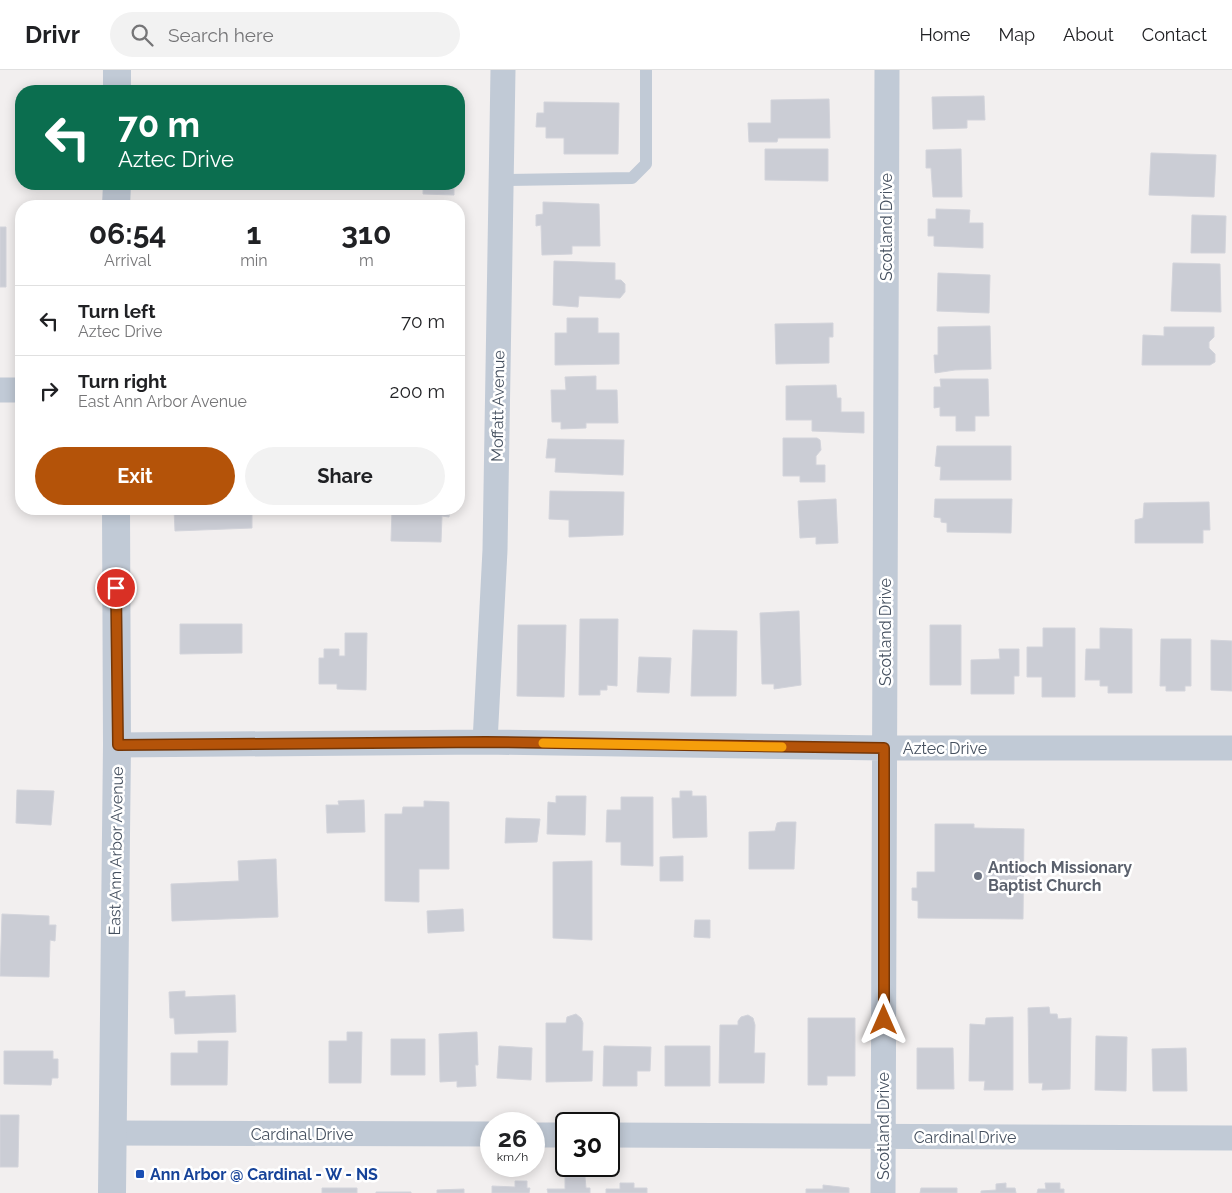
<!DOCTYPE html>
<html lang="en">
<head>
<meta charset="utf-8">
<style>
  body { margin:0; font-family:Raleway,sans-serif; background:#f2f2f2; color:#202124; height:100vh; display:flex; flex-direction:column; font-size:19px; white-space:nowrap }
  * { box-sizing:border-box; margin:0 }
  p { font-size:16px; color:#757577 }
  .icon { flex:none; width:28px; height:28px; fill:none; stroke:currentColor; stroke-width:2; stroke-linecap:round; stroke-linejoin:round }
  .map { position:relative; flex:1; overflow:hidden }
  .sheet { position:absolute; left:15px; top:130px; width:450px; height:315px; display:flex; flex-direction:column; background:#fff; border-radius:20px; box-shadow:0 2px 12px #0003 }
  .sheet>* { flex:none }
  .hud { position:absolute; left:15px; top:15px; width:450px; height:105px; border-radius:20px; box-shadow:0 2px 12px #0003; background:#0b6e4f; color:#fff; overflow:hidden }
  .speed { position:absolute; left:480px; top:1042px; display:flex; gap:10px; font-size:25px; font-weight:700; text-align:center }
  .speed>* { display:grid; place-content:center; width:65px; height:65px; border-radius:50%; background:#fff; box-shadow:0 2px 12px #0003; line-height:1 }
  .speed small { font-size:12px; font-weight:400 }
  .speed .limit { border:2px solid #111; border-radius:8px; background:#fff; color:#111 }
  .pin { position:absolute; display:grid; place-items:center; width:42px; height:42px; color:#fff; margin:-21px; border:2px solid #fff; border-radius:50%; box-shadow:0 1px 5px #0007 }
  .me { position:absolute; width:55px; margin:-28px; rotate:0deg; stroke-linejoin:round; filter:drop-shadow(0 0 4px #0008) }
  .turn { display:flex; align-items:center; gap:18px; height:105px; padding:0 20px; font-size:22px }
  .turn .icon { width:65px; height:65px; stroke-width:2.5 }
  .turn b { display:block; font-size:35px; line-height:42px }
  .eta { display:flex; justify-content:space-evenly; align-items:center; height:85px; text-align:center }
  .eta b { font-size:30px; font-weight:700; line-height:35px }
  .cta { display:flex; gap:10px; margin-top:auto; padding:10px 20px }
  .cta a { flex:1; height:58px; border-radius:30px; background:#b45309; color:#fff; font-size:20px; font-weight:700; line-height:58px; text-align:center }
  .cta a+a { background:#f2f2f2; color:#202124 }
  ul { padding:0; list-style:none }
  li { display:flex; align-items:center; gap:15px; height:70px; padding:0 20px; border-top:1px solid #e0e0e0 }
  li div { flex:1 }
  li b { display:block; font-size:19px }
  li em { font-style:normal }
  header { display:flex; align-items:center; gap:30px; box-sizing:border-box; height:70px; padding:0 25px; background:#fff; border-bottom:1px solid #e0e0e0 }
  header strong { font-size:24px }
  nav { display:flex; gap:28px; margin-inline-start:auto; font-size:18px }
  .search { width:350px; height:45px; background:#f2f2f2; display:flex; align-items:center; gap:12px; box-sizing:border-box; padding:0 18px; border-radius:28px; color:#757577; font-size:19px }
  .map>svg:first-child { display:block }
</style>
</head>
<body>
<header>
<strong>Drivr</strong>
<div class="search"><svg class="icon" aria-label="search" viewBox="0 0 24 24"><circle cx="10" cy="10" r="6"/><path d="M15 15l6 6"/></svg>Search here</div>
<nav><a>Home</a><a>Map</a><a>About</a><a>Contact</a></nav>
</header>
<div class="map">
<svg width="1232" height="1123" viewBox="0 0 1232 1123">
  <rect width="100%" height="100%" fill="#f2efef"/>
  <path fill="#cbcdd5" stroke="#d3d4db" d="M984,26L985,50H967V58L933,59L932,27Z
    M829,29L830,68H778L777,72H749L748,53H771V30Z
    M544,32L619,33L618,84H564V68H546V57H536L537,43H544Z
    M765,79H828V111L765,110Z
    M961,79L962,127H933L931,98H926V80Z
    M1151,83L1216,85L1214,127L1149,125Z
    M423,114H454V125L423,124Z
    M543,132L599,134L600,176H572V184L542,185L541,155L536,156V145L543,144Z
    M936,139L970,140L969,153H983V178L934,176V166H928V149H936Z
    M1192,145L1226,146L1225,183H1191Z
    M0,157H6V217H0Z
    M554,191L615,193V210H621L625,214V222L620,228L579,226L578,237L553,235Z
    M1173,193L1220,194L1221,242L1171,241Z
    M938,203L990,205L989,243L937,241Z
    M17,245H21V289H18Z
    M567,248H598V263H619V294L555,295V263H567Z
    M833,253V267H829V293L776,294L775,254Z
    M990,256L991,299L955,300L935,303L934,285H938V257Z
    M1164,257H1214V267L1209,272V278L1215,284V292L1210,295H1142L1143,265L1164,266Z
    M596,306V320H617L618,353H586V358L561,359V352H552L551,320H566L565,307Z
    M940,309H988L989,346H975V361H956V346H940V337L934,338V317H941Z
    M836,315L837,328H841V342H864V363L812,361V350H786V316Z
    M783,368H817L820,370L821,380L816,386V395H825V412H800V406H783Z
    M548,369L624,370L623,405L555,402L556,388H546Z
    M937,376H1011V410H940L941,397L935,396Z
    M550,421L624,422L623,465L569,467V450L549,449Z
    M836,429L838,473L816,474V467L800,468L798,431Z
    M935,429H1012L1011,463L947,462V453L941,452V448L934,447Z
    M1209,432L1210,460H1203V473H1135V450L1143,448L1144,433Z
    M174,439H252V458L175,461Z
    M392,439H450L449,447L442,446L441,472L391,471Z
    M799,541L801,615L774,619V614H762L760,543Z
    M580,549H618L617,616L607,615V620H600V625H579Z
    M180,554H242V583L180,584Z
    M518,555H566L564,627L517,626Z
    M930,555H961V615H930Z
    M1043,558H1075V627H1042V607H1027V577H1043Z
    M1100,558L1132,559V623H1108V616H1100V610H1085L1086,579H1100Z
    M693,560L737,561L736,626H691Z
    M345,563H367L366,620L337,619V614H319V588H324V579H339V586H345Z
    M1161,569H1191V616H1185V621H1166V616H1160Z
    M1211,570L1232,571V621L1211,620Z
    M999,579H1019V606H1014V624H971V590L1000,589Z
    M639,587L671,588L669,623L637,622Z
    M17,720L54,721L51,755L16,753Z
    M680,721H692V726H706L707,767L673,768L672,728H680Z
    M556,726H586L585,765L547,764L548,732L556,733Z
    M621,727H653V796L621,795V772H606L607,740H621Z
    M364,730L365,762L327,763L326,735H339L338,731Z
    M424,731L449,732V799H419V832L385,831V744H402L403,737H424Z
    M506,748L540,749L537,772L505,773Z
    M781,752H796L794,799H749V762L775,761L777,753Z
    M935,754H974V758L1024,759L1023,849L918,848V831L912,830V818H917V802H935Z
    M683,786V811H660V787Z
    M276,789L278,847L172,851L171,814L239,811L238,791Z
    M592,791V870L553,868V792Z
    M463,839L464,861L428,863L427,841Z
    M2,844L49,846V855H56L55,871L50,870L49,907L0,906Z
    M695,850H710V868L694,867Z
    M185,921V927L235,925L236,962L175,964L174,948H170L169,922Z
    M1049,937L1050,944H1057L1058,949L1071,948L1070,1019L1042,1020L1043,1013H1029L1028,938Z
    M576,944L581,948L583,953L582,981H593L592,1011L546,1012V953H566L567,947Z
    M748,945L753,948L755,955L754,983H765L764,1013H719L720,955H738V951L741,947Z
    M1013,947V1020H984L985,1011H969L970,954L985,955L986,948Z
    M808,948H855V1006H827V1015H808Z
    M347,962H362L361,1013H329V971H347Z
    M477,962L478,995H475L476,1016L457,1017V1011L440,1012L439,964Z
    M1096,966L1127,967L1126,1021L1095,1020Z
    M391,969H425V1005H391Z
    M198,971H228L227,1015H171V983H198Z
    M499,976L532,978L531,1010L497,1008Z
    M604,976L651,977L650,1001H637V1016H603Z
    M665,976H710V1016H665Z
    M917,978H953L954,1019H917Z
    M1186,978L1187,1021H1153L1152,979Z
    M4,981H53V989H58V1008H52L51,1015L4,1014Z
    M0,1045H19L18,1097H0Z
    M565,1107H585L586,1118H590V1123H548L547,1119H565Z
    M515,1111H527V1118H530L529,1123H492V1116L515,1117Z
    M620,1113H634V1118H647V1123H606V1119H620Z
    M1006,1113V1118H1015L1016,1123H981V1121L996,1120V1114Z
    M1045,1113H1060V1119H1064V1123H1037L1038,1119H1046Z
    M823,1115L849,1118V1123H806V1119H823Z
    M322,1118H357V1123H322Z
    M921,1118H957V1123H920Z
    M464,1119V1123H437V1120Z
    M376,1122H411V1123H376Z"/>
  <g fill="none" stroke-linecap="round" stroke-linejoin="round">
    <path stroke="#c1cad6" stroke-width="12" d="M502,110L632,108L646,94V0"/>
    <path stroke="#c1cad6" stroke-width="25" d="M0,320H21
      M485,672L495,480L503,0
      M117,675L485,672L884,678H1232
      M113,1063L491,1064
      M534,1065H566
      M609,1065L1232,1068
      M883,1123L887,0"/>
    <path stroke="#c1cad6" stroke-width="28" d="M117,21V0
      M116,136L117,114
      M112,1123L117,675L116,439"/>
  </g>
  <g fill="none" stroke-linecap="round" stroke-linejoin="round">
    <g stroke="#753606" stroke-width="12">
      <path id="route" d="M116,518L118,675L486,672L884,678V950"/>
    </g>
    <use href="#route" stroke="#b45309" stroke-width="9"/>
    <path stroke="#f59e0b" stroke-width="9" d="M543,673L782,677"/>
  </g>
  <circle fill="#6b7280" stroke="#fff" stroke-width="2" cx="978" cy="806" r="5"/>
  <rect fill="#1a4fb4" stroke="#fff" stroke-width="2" x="135" y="1099" width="10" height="10" rx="2.5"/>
  <g text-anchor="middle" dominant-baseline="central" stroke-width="5" stroke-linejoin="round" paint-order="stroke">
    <g font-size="16" fill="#45505f" stroke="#fff">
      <text transform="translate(886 157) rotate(-90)">Scotland Drive</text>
      <text transform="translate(498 336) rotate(-89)">Moffatt Avenue</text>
      <text transform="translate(885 562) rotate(-90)">Scotland Drive</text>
      <text x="945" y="678">Aztec Drive</text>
      <text transform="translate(116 781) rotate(-89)">East Ann Arbor Avenue</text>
      <text transform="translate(883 1056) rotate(-90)">Scotland Drive</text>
      <text x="302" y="1064">Cardinal Drive</text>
      <text x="965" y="1067">Cardinal Drive</text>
    </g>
    <g font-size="16" font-weight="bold" fill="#5b616d" stroke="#fff" text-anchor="start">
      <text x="988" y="797">Antioch Missionary<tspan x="988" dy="18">Baptist Church</tspan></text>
    </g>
    <g font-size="16" font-weight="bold" fill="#164399" stroke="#fff" text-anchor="start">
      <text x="150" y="1104">Ann Arbor @ Cardinal - W - NS</text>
    </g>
  </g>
</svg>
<div class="speed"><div>26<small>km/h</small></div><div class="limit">30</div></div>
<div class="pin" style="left:116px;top:518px;background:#d93025"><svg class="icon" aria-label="arrive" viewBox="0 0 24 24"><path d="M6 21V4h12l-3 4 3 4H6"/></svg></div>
<svg class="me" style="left:884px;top:950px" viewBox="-20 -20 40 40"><path d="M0-17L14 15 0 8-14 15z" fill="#b45309" stroke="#fff" stroke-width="4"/></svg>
<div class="hud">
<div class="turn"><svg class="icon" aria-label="left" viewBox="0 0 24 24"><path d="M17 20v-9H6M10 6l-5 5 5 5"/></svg><div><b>70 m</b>Aztec Drive</div></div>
</div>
<section class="sheet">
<div class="eta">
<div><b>06:54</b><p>Arrival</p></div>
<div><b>1</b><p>min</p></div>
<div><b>310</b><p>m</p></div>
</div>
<ul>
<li><svg class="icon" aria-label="left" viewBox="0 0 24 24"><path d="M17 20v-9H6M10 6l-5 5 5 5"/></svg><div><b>Turn left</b><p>Aztec Drive</p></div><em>70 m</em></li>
<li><svg class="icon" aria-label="right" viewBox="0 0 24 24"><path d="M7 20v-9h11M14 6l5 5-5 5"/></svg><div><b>Turn right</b><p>East Ann Arbor Avenue</p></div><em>200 m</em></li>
</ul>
<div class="cta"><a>Exit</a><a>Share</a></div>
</section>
</div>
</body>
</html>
